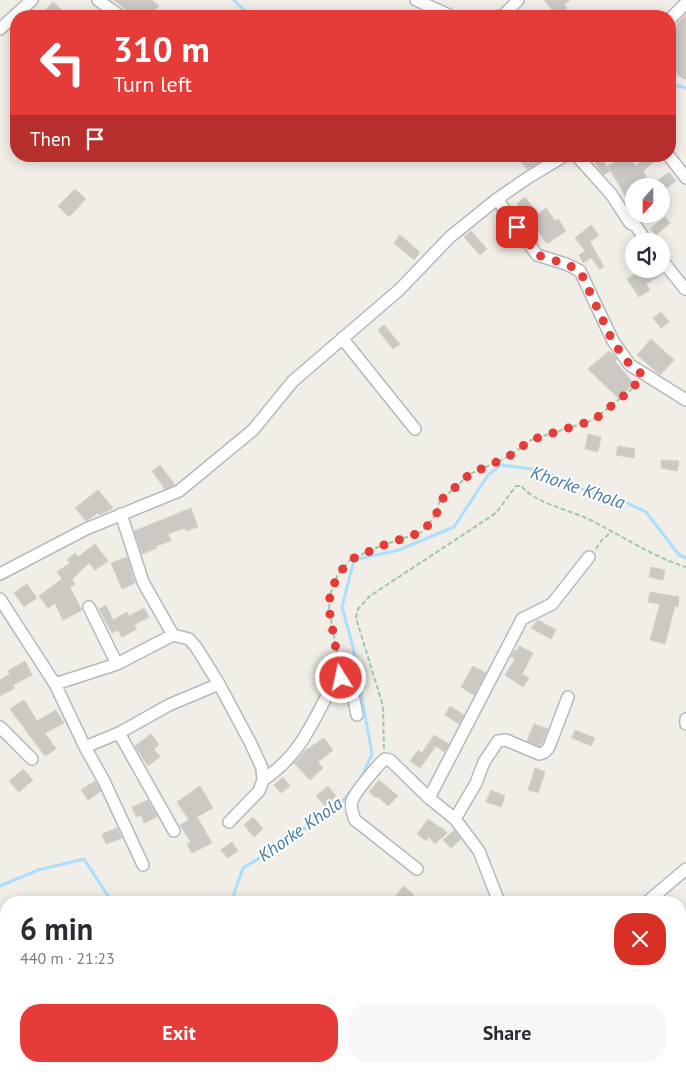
<!DOCTYPE html>
<html lang="en">
<head>
<meta charset="utf-8">
<style>
  body { margin:0; font-family:"PT Sans",sans-serif; background:#f7f7f7; color:#2b2b33; height:100vh; display:flex; flex-direction:column; font-size:19px; white-space:nowrap }
  * { box-sizing:border-box; margin:0 }
  p { font-size:16px; color:#7c7c81 }
  .icon { flex:none; width:28px; height:28px; fill:none; stroke:currentColor; stroke-width:2; stroke-linecap:round; stroke-linejoin:round }
  .map { position:relative; flex:1; overflow:hidden }
  .side { position:absolute; left:0px; top:896px; width:686px; height:176px; display:flex; flex-direction:column; background:#fff; border-radius:20px 20px 0 0; box-shadow:0 2px 12px #0003 }
  .side>* { flex:none }
  .guide { position:absolute; left:10px; top:10px; width:666px; height:152px; border-radius:20px; box-shadow:0 2px 12px #0003; background:#e53b39; color:#fff; overflow:hidden }
  .needle { width:32px; rotate:201deg }
  .tools { position:absolute; left:625px; top:178px; display:grid; gap:10px }
  .tools a { display:grid; place-items:center; width:45px; height:45px; border-radius:50%; background:#fff; box-shadow:0 2px 12px #0003; font-size:25px }
  .pin { position:absolute; display:grid; place-items:center; width:42px; height:42px; color:#fff; margin:-21px; border-radius:10px; box-shadow:0 2px 8px #0006 }
  .me { position:absolute; width:55px; margin:-28px; rotate:350deg; stroke-linejoin:round; filter:drop-shadow(0 0 4px #0008) }
  .turn { display:flex; align-items:center; gap:18px; height:105px; padding:0 20px; font-size:22px }
  .turn .icon { width:65px; height:65px; stroke-width:2.5 }
  .turn b { display:block; font-size:35px; line-height:42px }
  .then { display:flex; align-items:center; height:48px; padding:0 20px; background:#0003; gap:10px; font-size:19px }
  .round { display:grid; place-items:center; flex:none; width:52px; height:52px; border-radius:20px; background:#f7f7f7 }
  .summary { display:flex; align-items:center; justify-content:space-between; height:85px; padding:0 20px }
  h1 { font-size:30px; font-weight:700; line-height:38px }
  .primary-button { display:flex; gap:10px; margin-top:auto; padding:10px 20px }
  .primary-button a { flex:1; height:58px; border-radius:20px; background:#e53b39; color:#fff; font-size:20px; font-weight:700; line-height:58px; text-align:center }
  .primary-button a+a { background:#f7f7f7; color:#2b2b33 }
  .map>svg:first-child { display:block }
</style>
</head>
<body>
<div class="map">
<svg width="686" height="1072" viewBox="0 0 686 1072">
  <rect width="100%" height="100%" fill="#f1eee8"/>
  <g fill="none" stroke-linecap="round" stroke-linejoin="round">
    <path stroke="#acdffd" stroke-width="3" d="M234,0L250,16
      M670,87L680,86L686,88
      M361,778L372,754L353,647L342,607L354,560L399,550L454,527L488,475L501,465L541,470L595,495L623,501L646,512L679,555L686,558
      M0,886L38,870L84,859L112,902
      M231,902L243,868L290,839L344,800L354,787"/>
    <path stroke="#acdffd" stroke-width="11" d="M680,1044L686,1034
      M680,1049L684,1054L683,1072"/>
  </g>
  <path fill="#ccc9c5" stroke="#d5d0c6" d="M114,0H152L159,6L150,16H134Z
    M544,0H570L564,4L567,8L557,16Z
    M53,2L64,12L60,16H40Z
    M686,14V80L670,70V31Z
    M516,156H535L540,162L527,169Z
    M590,156H600L610,171L604,175Z
    M626,156H630L636,166L646,156H660L643,171L651,186H634V211L608,166Z
    M669,172L676,181L661,192V186H651Z
    M75,189L86,199L69,217L58,206Z
    M525,197L538,214L546,208L555,221L558,219L566,231L547,244L529,217L517,204Z
    M665,217L670,223L656,235L650,229Z
    M591,225L599,235L590,242L604,267L600,269L591,258L583,263L579,255L585,251L575,238Z
    M471,231L487,249L480,255L464,237Z
    M400,235L420,252L414,260L394,243Z
    M644,269H659L663,274L646,284L650,290L639,297L627,279Z
    M661,312L669,322L661,328L653,318Z
    M384,325L400,344L393,349L378,330Z
    M651,339L674,360L660,375L637,355Z
    M609,351L617,359L615,361L634,384L618,398L588,369Z
    M588,434L601,437L598,452L585,449Z
    M618,446L635,449L634,458L616,455Z
    M661,460L679,461L677,471L661,468Z
    M160,465L175,485L165,489L152,471Z
    M98,490L113,508L100,515L98,513L86,521L75,508Z
    M191,508L198,527L186,531L185,528L168,534L171,541L156,546L157,548L142,554L134,531Z
    M95,544L108,561L95,570L89,563L72,579L75,584L70,588L82,610L63,620L55,603L48,608L39,596L62,579L57,572L70,563L67,560L75,553L78,557Z
    M127,557L135,583L122,589L111,563Z
    M651,567L665,570L663,580L649,577Z
    M27,584L37,598L24,607L14,593Z
    M650,592L679,597L678,607L675,606L665,644L650,640L660,604L648,602Z
    M106,605L113,620L127,612L129,616L144,608L149,617L134,625L137,629L122,637L118,630L112,633L99,609Z
    M538,620L556,630L551,639L531,628Z
    M519,646L533,653L522,674L529,678L523,687L505,675L515,659L511,657L515,650L517,651Z
    M25,661L32,675L13,685L15,688L0,696V680L10,674L8,671Z
    M473,666L486,673L474,695L461,687Z
    M24,700L37,721L56,710L64,723L45,733L56,749L45,756L10,709Z
    M450,706L464,715L459,724L445,715Z
    M534,724L548,729L542,743L539,746L527,741Z
    M575,730L595,738L591,746L572,738Z
    M151,734L159,745L154,749L160,757L148,766L135,746Z
    M434,735L449,744L444,752L436,746L420,768L410,761L418,750L422,753Z
    M324,738L333,750L318,762L323,768L310,780L294,763L306,750Z
    M535,768L545,772L538,793L528,790Z
    M23,769L33,780L19,792L9,781Z
    M283,777L290,786L281,793L274,785Z
    M379,780L398,796L388,806L377,796L376,798L369,792Z
    M95,781L101,791L88,800L81,790Z
    M200,786L213,808L197,817L212,843L192,853L187,844L191,842L180,825L189,820L177,802Z
    M328,786L336,796L325,806L316,796Z
    M491,790L505,796L501,807L486,802Z
    M148,800L157,817L144,823L141,815L136,817L132,807Z
    M253,817L263,829L254,837L244,825Z
    M428,819L440,828L441,827L447,833L435,844L429,837L426,841L417,834Z
    M117,828L122,838L106,844L102,834Z
    M454,830L461,839L451,848L443,840Z
    M232,842L238,851L228,858L221,850Z
    M404,886L414,895L408,902H398L393,899Z"/>
  <g fill="none" stroke-linecap="round" stroke-linejoin="round">
    <g stroke="#b5b8bc" stroke-width="14">
      <path id="street" d="M98,0L120,16
        M416,0L451,16
        M499,16L504,15L518,0
        M670,19L686,3
        M0,29L32,0
        M577,156L611,194L630,223L636,226L646,241
        M669,156L686,178
        M497,199L537,255L566,264L580,271L613,341L630,365L686,400
        M661,259L685,289
        M342,338L415,429
        M0,574L86,529L179,491L253,430L293,381L399,290L450,237L497,199L529,177L564,156
        M0,599L55,684L85,747L104,781L143,865
        M89,607L117,664
        M173,635L189,639L196,647L219,684
        M55,684L117,664L173,635L143,582L121,514
        M686,719V724
        M0,727L32,759
        M119,733L174,831
        M85,747L119,733L169,705L219,684L250,742L262,768L263,780L259,791L229,822
        M263,780C301,755 313,721 334,682L341,678L350,680L357,715
        M429,798L522,619L552,604L589,557
        M455,819L476,783L484,762L498,741L506,740L539,754L545,752L549,747L568,697
        M417,869L355,820C353,815 350,807 352,801C355,792 378,765 385,759L390,760L429,798L455,819L479,851L499,902
        M647,902L686,869
        M680,957L686,961
        M271,1072L276,1066
        M479,1072L486,1066
        M510,1072L513,1066"/>
    </g>
    <path stroke="#9fc8a8" stroke-width="2" stroke-dasharray="5 2.5" stroke-linecap="butt" d="M596,549L601,541L611,532
      M340,668L329,609L330,595L338,574L351,559L383,545L422,532L435,516L440,501L470,474L508,457L531,440L593,420L631,390L637,383
      M384,749L383,706L356,618L358,609L370,596L496,513L516,486H521C537,504 564,508 586,518C620,534 650,556 686,567"/>
    <use href="#street" stroke="#fff" stroke-width="11"/>
  </g>
  <g fill="none" stroke-linecap="round" stroke-linejoin="round">
    <path stroke="#e53b39" stroke-width="9" stroke-dasharray="0 16.2" d="M341,678L329,609L330,595L338,574L352,559L384,545L422,532L436,516L440,501L470,474L508,457L531,440L594,420L631,390L643,375L630,365L613,342L580,271L566,264L537,255L517,227"/>
  </g>
  <g text-anchor="middle" dominant-baseline="central" stroke-width="4" stroke-linejoin="round" paint-order="stroke">
    <g font-size="18" font-style="italic" fill="#447ba7" stroke="#fff">
      <text transform="translate(578 487) rotate(19)">Khorke Khola</text>
      <text transform="translate(300 829) rotate(-35)">Khorke Khola</text>
    </g>
  </g>
</svg>
<div class="tools">
<a><svg class="needle" viewBox="-14 -14 28 28"><path d="M0-13l5 13h-10z" fill="#e53935"/><path d="M0 13l5-13h-10z" fill="#7c7c81"/></svg></a>
<a><svg class="icon" aria-label="sound" viewBox="0 0 24 24"><path d="M4 9h4l5-4v14l-5-4H4zM17 9q2 3 0 6"/></svg></a>
</div>
<div class="pin" style="left:517px;top:227px;background:#d93025"><svg class="icon" aria-label="arrive" viewBox="0 0 24 24"><path d="M6 21V4h12l-3 4 3 4H6"/></svg></div>
<svg class="me" style="left:341px;top:678px" viewBox="-20 -20 40 40"><circle r="17" fill="#e53b39" stroke="#fff" stroke-width="3"/><path d="M0-11L8 9 0 5-8 9z" fill="#fff"/></svg>
<div class="guide">
<div class="turn"><svg class="icon" aria-label="left" viewBox="0 0 24 24"><path d="M17 20v-9H6M10 6l-5 5 5 5"/></svg><div><b>310 m</b>Turn left</div></div>
<div class="then">Then<svg class="icon" aria-label="arrive" viewBox="0 0 24 24"><path d="M6 21V4h12l-3 4 3 4H6"/></svg></div>
</div>
<section class="side">
<div class="summary"><div><h1>6 min</h1><p>440 m · 21:23</p></div><a class="round" style="background:#d93025;color:#fff"><svg class="icon" aria-label="close" viewBox="0 0 24 24"><path d="M6 6l12 12M18 6L6 18"/></svg></a></div>
<div class="primary-button"><a>Exit</a><a>Share</a></div>
</section>
</div>
</body>
</html>
